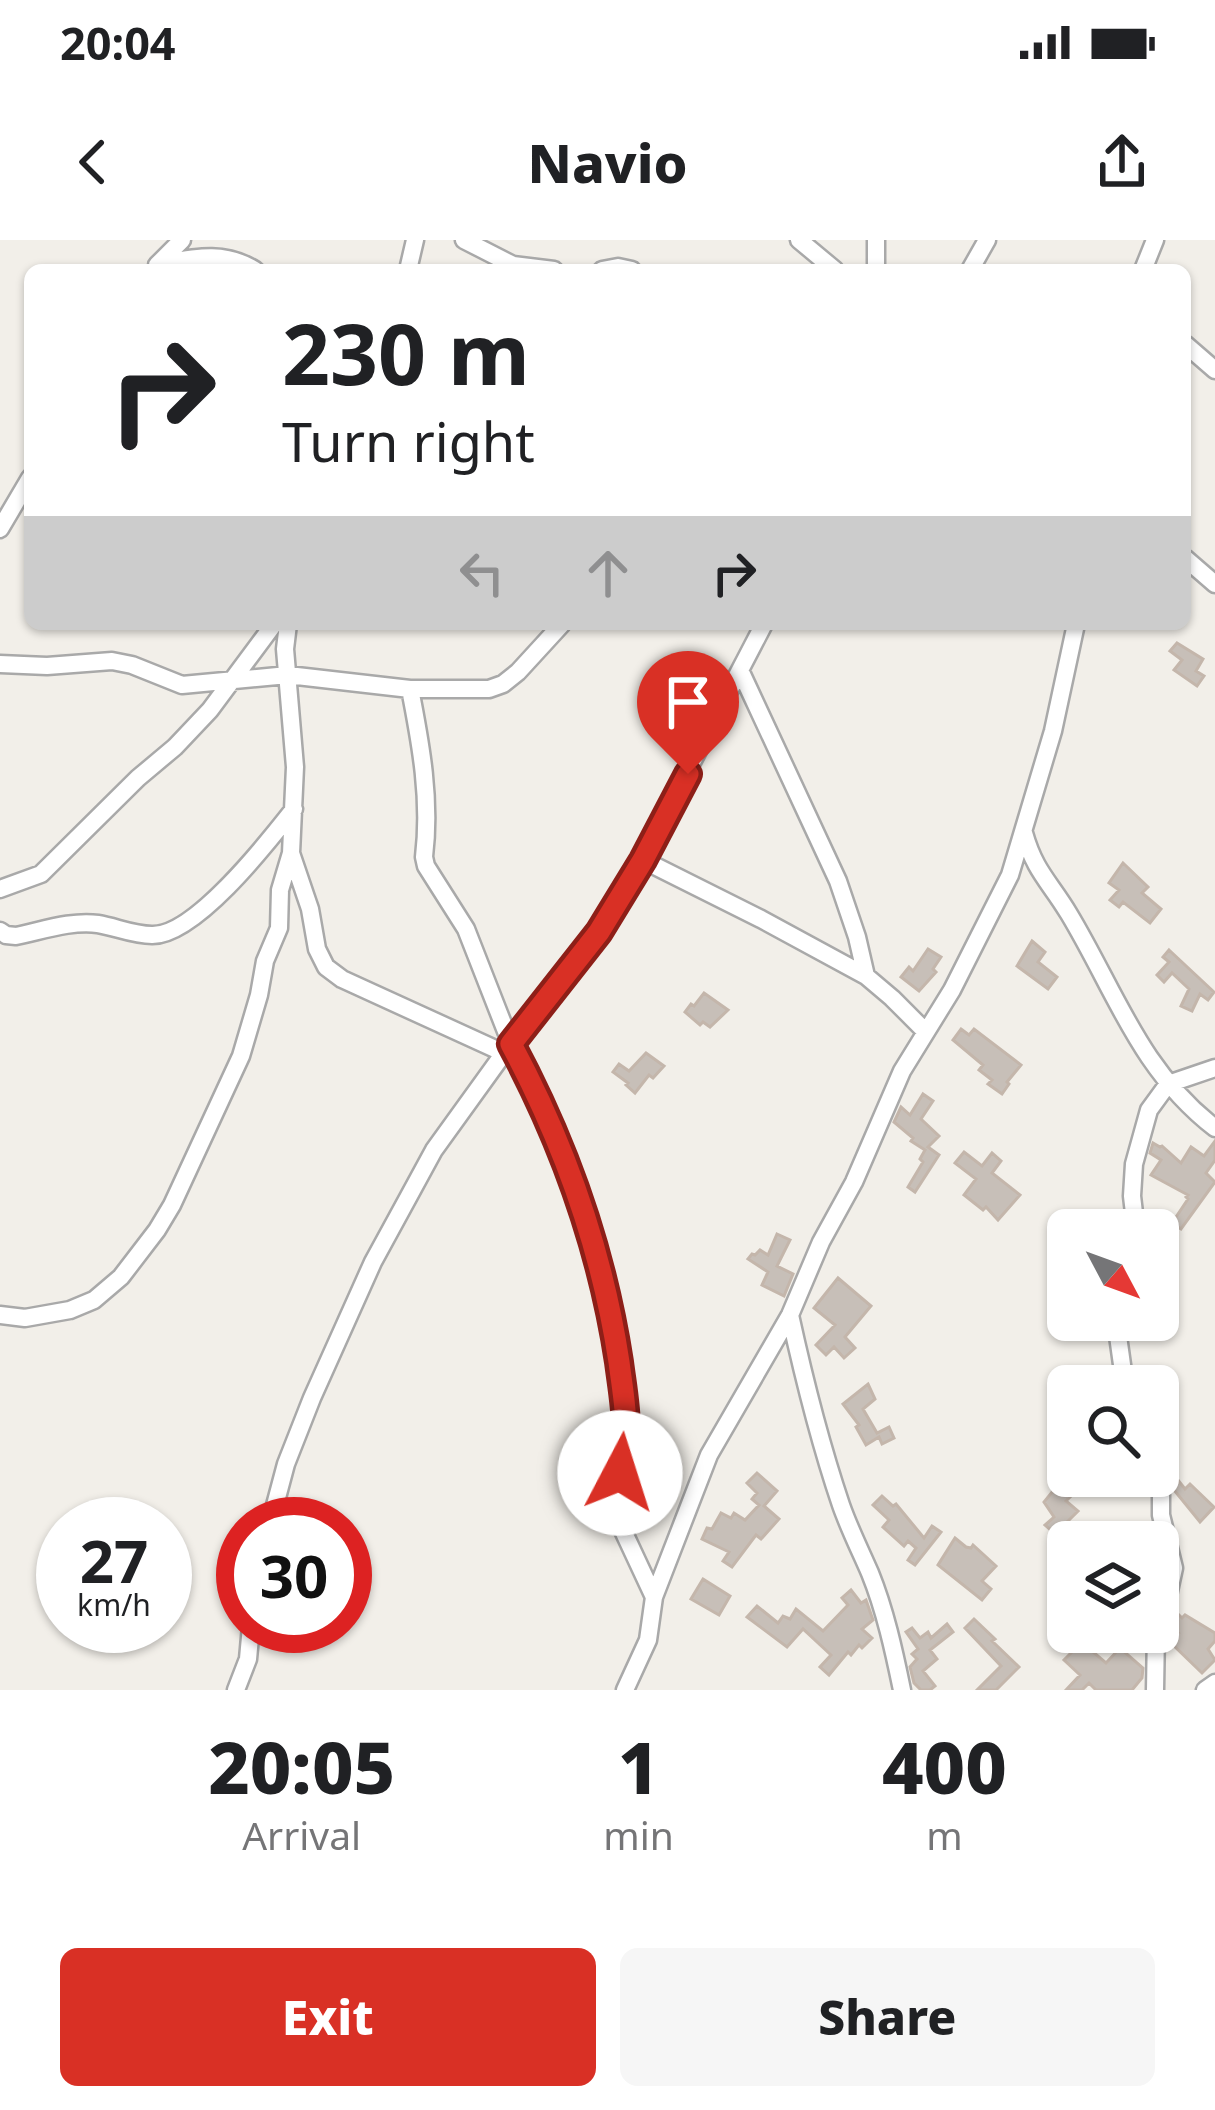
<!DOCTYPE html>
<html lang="en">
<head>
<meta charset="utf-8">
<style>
  body { margin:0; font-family:"Noto Sans",sans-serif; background:#f6f6f6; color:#202124; height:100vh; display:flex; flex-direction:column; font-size:45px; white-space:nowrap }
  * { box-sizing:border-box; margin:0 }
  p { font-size:39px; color:#757577 }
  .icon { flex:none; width:66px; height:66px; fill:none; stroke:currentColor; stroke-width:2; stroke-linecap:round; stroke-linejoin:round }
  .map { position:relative; height:1450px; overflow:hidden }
  .details { display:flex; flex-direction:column; background:#fff; flex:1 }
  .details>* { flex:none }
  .guide { position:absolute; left:24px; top:24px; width:1167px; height:366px; border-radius:18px; box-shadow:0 3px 9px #0004; background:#fff; color:#202124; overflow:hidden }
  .needle { width:78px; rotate:131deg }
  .fabs { position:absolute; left:1047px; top:969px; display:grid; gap:24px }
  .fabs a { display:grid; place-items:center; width:132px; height:132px; border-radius:18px; background:#fff; box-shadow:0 3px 9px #0004; font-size:60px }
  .speed { position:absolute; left:36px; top:1257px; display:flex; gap:24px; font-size:60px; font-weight:700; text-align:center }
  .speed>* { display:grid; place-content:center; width:156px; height:156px; border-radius:50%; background:#fff; box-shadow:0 3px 9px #0004; line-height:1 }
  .speed small { font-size:30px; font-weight:400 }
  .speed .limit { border:18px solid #d22; background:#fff; color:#111 }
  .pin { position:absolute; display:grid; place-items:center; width:102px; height:102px; color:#fff; margin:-123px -51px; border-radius:50% 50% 50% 0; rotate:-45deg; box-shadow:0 0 12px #0007 }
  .pin .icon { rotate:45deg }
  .me { position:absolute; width:132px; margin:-66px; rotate:5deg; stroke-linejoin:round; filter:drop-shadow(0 0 9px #0008) }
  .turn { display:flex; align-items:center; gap:42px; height:252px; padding:0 60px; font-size:54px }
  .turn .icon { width:156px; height:156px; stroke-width:2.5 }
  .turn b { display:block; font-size:84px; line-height:102px }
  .lanes { display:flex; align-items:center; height:114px; padding:0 60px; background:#0003; justify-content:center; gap:60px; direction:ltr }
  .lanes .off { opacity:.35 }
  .eta { display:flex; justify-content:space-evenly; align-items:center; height:204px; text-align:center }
  .eta b { font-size:72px; font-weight:800; line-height:84px }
  .cta { display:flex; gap:24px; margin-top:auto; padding:24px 60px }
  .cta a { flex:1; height:138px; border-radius:18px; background:#d93025; color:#fff; font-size:48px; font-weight:800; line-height:138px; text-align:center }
  .cta a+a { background:#f6f6f6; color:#202124 }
  .status { display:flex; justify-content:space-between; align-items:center; height:84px; padding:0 60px; background:#fff; direction:ltr }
  .status svg { height:33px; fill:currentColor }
  header { display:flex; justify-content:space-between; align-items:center; height:156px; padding:0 60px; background:#fff; font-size:54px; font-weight:800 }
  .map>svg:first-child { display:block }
</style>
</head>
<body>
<div class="status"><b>20:04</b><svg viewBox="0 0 49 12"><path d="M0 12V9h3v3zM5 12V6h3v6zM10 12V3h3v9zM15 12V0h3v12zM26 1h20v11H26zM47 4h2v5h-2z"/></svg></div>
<header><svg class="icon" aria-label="back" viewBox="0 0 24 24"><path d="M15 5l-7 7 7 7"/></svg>Navio<svg class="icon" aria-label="share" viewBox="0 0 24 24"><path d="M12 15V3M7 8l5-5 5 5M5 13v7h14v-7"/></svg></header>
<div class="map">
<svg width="1215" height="1450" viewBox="0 0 1215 1450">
  <rect width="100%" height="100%" fill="#f2efe9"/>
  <path fill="#c7bfb8" stroke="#c4b6ab" stroke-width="3" d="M1177,403L1203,419L1196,431L1204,436L1197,446L1174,430L1182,420L1170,411Z
    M1123,623L1148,647L1142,653L1161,669L1150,683L1123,662L1119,667L1110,660L1119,650L1109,643Z
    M1032,701L1045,712L1038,722L1057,737L1048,749L1017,726Z
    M928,709L941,717L933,729L936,732L919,751L901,737L909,727L913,731Z
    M1169,710L1214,752L1208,760L1200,754L1192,771L1181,766L1189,749L1172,733L1164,742L1157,735L1169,722L1163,717Z
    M704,753L728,770L710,787L703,782L700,785L685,772L691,764L694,766Z
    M961,789L969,795L974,789L1021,825L1007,842L1009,844L1002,854L988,844L992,840L979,830L983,825L953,800Z
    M646,813L664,826L653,838L649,835L635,853L626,845L628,843L613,832L619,824L629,831Z
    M923,854L933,861L921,879L939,896L928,907L939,915L915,952L908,947L923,922L920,919L925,910L911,901L913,898L894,882L901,867L910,875Z
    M1215,901V920L1206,933L1215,942L1181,989L1172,983L1188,959L1186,957L1188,955L1151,935L1161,920L1150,913L1153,903L1160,907L1162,906L1181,923L1191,907L1204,916Z
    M964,912L982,926L992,913L1001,921L992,933L1020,955L998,980L986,967L983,970L964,955L976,939L955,923Z
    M777,994L790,1000L777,1026L793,1034L784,1056L762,1045L768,1032L748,1019L752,1014L755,1015L760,1010L768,1015Z
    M838,1038L871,1066L845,1097L855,1108L844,1118L834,1107L826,1115L816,1105L835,1085L814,1068Z
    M868,1144L875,1159L863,1169L877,1193L889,1187L894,1198L882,1204L879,1197L866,1205L856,1187L859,1185L843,1164Z
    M757,1233L777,1251L764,1266L779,1279L761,1299L756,1295L732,1327L723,1321L729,1312L702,1299L707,1288L712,1289L721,1273L731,1278L734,1273L745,1280L759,1265L752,1259L757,1253L747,1243Z
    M1174,1235L1185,1249L1190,1244L1214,1267L1200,1282L1174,1250Z
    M1057,1246L1070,1257L1066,1261L1078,1271L1065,1284L1081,1302H1064L1045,1285L1054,1277L1044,1262Z
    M882,1256L893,1266L896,1264L924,1298L932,1286L941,1292L915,1325L908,1320L916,1308L908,1301L904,1306L883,1287L889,1280L873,1265Z
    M955,1298L966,1307L971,1308L973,1305L996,1326L982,1341L991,1349L982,1360L938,1325Z
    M703,1339L730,1356L719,1375L691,1359Z
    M851,1350L861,1363L866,1360L873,1380L862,1389L872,1398L862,1408L859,1405L851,1415L848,1412L829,1435L820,1427L831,1415L803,1389L787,1407L747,1377L757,1366L778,1383L783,1376L790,1379L796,1369L823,1391L848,1365L842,1358Z
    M1177,1373L1182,1378L1185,1375L1215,1393V1401L1208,1409L1215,1420L1202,1433L1169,1401L1172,1392H1177L1172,1388Z
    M974,1379L995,1399L992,1401L1019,1427L996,1450H977L1001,1426L965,1388Z
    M947,1384L953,1392L930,1410L937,1419L923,1431L935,1446L930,1450H921L914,1443L910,1427L917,1419L912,1414L918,1409L906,1392L912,1388L920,1398L928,1392L931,1398Z
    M1056,1392H1098L1086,1406L1106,1423L1120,1408L1143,1428L1142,1438L1132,1450H1096L1089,1443L1082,1450H1066L1080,1435L1064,1420L1074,1410Z"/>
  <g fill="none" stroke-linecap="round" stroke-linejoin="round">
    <g stroke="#a9a9a9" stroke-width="21">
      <path id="minor" d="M464,0L513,25L554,30
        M799,0L835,30
        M876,0V30
        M158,24C193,18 223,10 255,30
        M157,25L182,0
        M408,30L415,0
        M602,30L618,27L632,30
        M970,30L987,0
        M1143,30L1155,0
        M1185,104L1215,130
        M0,289L30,238
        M1185,318L1215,344
        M288,384L285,409L295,527L291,613L310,669L317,709L326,727L342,739L504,813
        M0,424L47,426L112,421L132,425L182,445L288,435L410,449H489L503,444L518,432L562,384
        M740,430L838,641L857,697L866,736
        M410,449C421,505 431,560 424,617L426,626L466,689L511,804L542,862L577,950L597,1016L614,1090L624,1162L626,1198L617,1257L619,1282L654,1357
        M1024,593C1035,632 1050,642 1069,674C1116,752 1139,829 1215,888
        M643,620L761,679L866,736L892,758L926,792
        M0,649L41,634L138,538L175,507L210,470L274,384
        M0,691L6,695L16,696C41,691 72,680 98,684C116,687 133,695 152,695C195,696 268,602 294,569
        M1136,990L1132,956L1134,924L1149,870L1168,844L1215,828
        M0,1075L25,1078L70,1070L94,1060L121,1037L157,990L172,965L241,816L259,755L265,721L279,688L280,650L291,613
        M790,1075C804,1139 820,1203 841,1265C849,1288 860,1310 870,1333C885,1370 894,1411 902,1450
        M1119,1080L1118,1096L1125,1146
        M1158,1220L1161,1234V1275L1174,1328L1164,1374L1158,1387
        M270,1284L286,1224L312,1158L373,1022L409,956L434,910L504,813L599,692L626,649L764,384
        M236,1450L248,1419L251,1386
        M625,1450L648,1400L654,1357L709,1215L790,1075L821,1002L854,942L902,831L952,750L1010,635L1053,491L1076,384
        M1155,1450L1156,1392
        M1205,1450L1215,1443"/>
    </g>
    <use href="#minor" stroke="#fff" stroke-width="16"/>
  </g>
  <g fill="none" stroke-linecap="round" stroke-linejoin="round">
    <g stroke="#8d1f18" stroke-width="30">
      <path id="route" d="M620,1233C622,1221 626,1209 626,1196C627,1172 622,1146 619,1122C602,1010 564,903 511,804L599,692L643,620L688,534"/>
    </g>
    <use href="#route" stroke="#d93025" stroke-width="21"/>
  </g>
</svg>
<div class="fabs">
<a><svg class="needle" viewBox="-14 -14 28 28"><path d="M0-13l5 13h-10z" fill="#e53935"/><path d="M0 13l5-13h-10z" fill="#757577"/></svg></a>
<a><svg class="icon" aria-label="search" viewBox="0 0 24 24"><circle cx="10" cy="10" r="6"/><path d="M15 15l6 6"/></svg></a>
<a><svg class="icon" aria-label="layers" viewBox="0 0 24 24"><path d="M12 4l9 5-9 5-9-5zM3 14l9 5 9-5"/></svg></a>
</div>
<div class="speed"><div>27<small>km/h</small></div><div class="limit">30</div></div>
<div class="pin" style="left:688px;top:534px;background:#d93025"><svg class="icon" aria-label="arrive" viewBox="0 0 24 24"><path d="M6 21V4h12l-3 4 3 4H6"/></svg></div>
<svg class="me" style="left:620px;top:1233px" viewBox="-20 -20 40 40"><circle r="19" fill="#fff"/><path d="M0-13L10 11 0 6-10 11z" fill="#d93025"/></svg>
<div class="guide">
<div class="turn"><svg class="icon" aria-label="right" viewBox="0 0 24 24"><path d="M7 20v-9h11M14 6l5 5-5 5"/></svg><div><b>230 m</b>Turn right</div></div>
<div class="lanes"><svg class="icon off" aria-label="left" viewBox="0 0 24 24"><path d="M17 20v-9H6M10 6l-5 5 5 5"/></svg><svg class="icon off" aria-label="ahead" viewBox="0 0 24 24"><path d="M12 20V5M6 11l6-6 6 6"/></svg><svg class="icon" aria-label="right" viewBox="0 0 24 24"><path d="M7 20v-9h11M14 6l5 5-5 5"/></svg></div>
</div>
</div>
<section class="details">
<div class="eta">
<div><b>20:05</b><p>Arrival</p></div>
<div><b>1</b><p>min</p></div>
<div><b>400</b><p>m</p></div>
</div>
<div class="cta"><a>Exit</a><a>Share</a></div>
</section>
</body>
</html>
